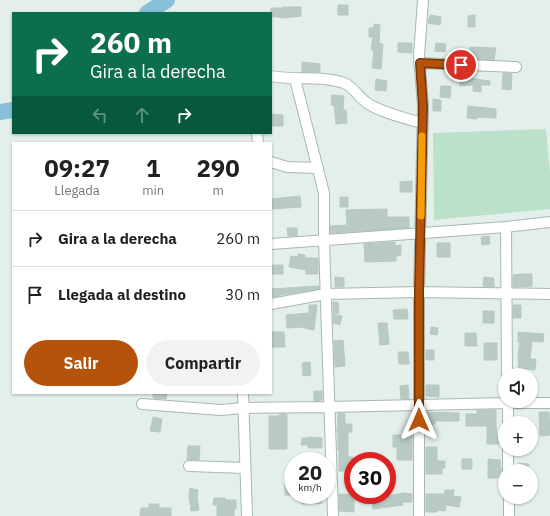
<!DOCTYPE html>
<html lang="es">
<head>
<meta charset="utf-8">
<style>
  body { margin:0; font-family:"IBM Plex Sans",sans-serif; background:#f2f2f2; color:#202124; height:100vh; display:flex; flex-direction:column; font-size:15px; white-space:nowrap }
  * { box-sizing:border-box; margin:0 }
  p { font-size:13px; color:#757577 }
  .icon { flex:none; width:22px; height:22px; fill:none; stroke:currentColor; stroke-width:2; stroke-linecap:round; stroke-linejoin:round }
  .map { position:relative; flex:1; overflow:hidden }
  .panel { position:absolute; left:12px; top:142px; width:260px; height:252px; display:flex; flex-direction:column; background:#fff; border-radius:0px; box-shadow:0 1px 3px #0004 }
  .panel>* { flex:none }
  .top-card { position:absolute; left:12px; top:12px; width:260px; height:122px; border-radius:0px; box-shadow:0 1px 3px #0004; background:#0b6e4f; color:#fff; overflow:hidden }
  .buttons { position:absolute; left:498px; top:368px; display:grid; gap:8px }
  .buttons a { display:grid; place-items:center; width:40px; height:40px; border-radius:50%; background:#fff; box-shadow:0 1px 3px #0004; font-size:20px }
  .speed { position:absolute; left:284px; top:452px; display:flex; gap:8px; font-size:20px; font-weight:700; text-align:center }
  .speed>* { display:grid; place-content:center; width:52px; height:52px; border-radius:50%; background:#fff; box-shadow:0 1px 3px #0004; line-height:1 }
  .speed small { font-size:10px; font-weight:400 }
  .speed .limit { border:6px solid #d22; background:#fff; color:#111 }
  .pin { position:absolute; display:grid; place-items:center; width:34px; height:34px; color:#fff; margin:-17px; border:2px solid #fff; border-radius:50%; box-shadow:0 1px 4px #0007 }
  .me { position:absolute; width:44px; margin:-22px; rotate:0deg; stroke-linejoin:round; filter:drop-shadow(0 0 3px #0008) }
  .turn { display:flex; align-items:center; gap:14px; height:84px; padding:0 12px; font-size:18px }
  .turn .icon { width:52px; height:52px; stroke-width:2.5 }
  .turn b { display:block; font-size:28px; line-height:34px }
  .lanes { display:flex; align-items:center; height:38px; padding:0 12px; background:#0003; justify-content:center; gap:20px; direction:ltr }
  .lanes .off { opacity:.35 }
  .eta { display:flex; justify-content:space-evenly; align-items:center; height:68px; text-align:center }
  .eta b { font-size:24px; font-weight:800; line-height:28px }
  .cta { display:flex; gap:8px; margin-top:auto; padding:8px 12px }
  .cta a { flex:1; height:46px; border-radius:24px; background:#b45309; color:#fff; font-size:16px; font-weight:800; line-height:46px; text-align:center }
  .cta a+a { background:#f2f2f2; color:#202124 }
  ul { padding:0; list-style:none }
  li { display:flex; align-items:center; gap:12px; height:56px; padding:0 12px; border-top:1px solid #e0e0e0 }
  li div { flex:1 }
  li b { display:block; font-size:15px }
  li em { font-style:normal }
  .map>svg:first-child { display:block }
</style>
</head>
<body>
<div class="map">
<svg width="550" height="516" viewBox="0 0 550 516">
  <rect width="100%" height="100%" fill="#e4efeb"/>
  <path fill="#bbe1ca" d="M546,129L550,172V209L434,220L433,133Z"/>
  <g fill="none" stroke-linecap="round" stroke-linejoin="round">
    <path stroke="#88c1d7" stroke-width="16" d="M147,13L167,0
      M0,112L13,110"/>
  </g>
  <path fill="#b9cac5" stroke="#b6c9c3" d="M338,5H348V15H338Z
    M283,7H301V16L283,18L271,16V8H283Z
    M430,15L441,17L440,25L428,23Z
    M475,15V27H468V16Z
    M374,24L380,25L379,43L383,44L381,69L372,68L374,50H371L373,37H369V28H374Z
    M398,43H412V53L398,52Z
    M436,43L446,44L445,52L435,51Z
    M470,47L496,48L494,60L470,59Z
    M302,62L320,64V72H302Z
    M459,71L468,72L469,78L490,81V85H481V92L473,91V85L460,86Z
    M503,73L512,74L511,90L502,89Z
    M376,79L387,81L386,91L375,90Z
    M441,86H451L450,98L440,97Z
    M332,95L344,96L343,110H346L347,123L336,124L334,105H331Z
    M433,99L441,100V111H433Z
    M468,106L496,109V118L477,117V119L467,118Z
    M271,114L283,115V126H271Z
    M412,181V192H400V182Z
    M300,196L301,207L272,209V199Z
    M340,197H348V207H340Z
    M387,209V217H409V228L330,233V226L347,225L346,210Z
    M287,228H297V236H288Z
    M489,236L490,244L482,245L481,237Z
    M395,242V246L401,245V255L396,256V261L365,262L364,244Z
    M437,243H450V257H437Z
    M298,254L305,255V258H318V274H306V270L289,267L291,256L298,257Z
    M271,265H283V274H271Z
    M521,274H532V286L513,287V275Z
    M335,277L344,278V287H335Z
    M484,277L494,278V287L483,286Z
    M319,286V289L280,295V296L271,297V289Z
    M333,302H338L339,313H333Z
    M309,305H317L314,330L304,328V327L287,328L286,315L309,313Z
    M513,305H521V318H513Z
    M407,309L408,319H394L393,310Z
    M483,311H494V323H483Z
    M333,314L342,316L340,325L333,323Z
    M378,323H387L389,344L380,345Z
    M431,327L438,328L437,335L430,334Z
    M271,332H284L285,347H271Z
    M518,332L544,334L543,342L532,341L530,359H536L535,370L526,369V375H519L518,355L520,342H518Z
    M465,333H476L477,346H465Z
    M343,340L345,366L335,367L334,341Z
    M484,343H497V360H484Z
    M426,350H434V360H426Z
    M398,352H408L409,364H399Z
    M310,362L311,375L303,376L302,363Z
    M408,385L409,399H401L400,386Z
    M426,385H439V397L426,396Z
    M314,391H322V400L314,401Z
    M153,393H167L166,399L153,398Z
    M477,410H496V425L497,436H500V444H487V426H466V414H477Z
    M426,412L459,413V421H435V424L426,425Z
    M539,412H549L550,435L540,436Z
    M338,413L345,414V424H352V432H348V457H353V471H339V450H338V432H337Z
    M279,414H287V449H269V416H279Z
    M153,417L162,419L160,432L150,431Z
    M393,435H412V460H397V447H393Z
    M309,437L322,438V448H308V445H301L302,438H309Z
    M188,446H200L199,460H187Z
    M426,447H437V461H445V468H442V474H426Z
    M462,459H472V469H462Z
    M488,459L500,460L502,478H488Z
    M519,463L529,464V471H519Z
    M285,476H293V495H285Z
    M190,488L198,490L197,497L199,510L191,511L189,496Z
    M445,490H454L453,496L461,497L459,507L446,505L445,511L437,510V512H426V494H445Z
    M404,493L412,494V502H402L403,505L373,509L372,495H387V496Z
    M339,494L354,495V512L339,511Z
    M302,495H321L322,503L302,504Z
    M214,498H225V500H236V509H234V516H217V505H213Z
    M149,504H159V508H171V516H140L141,508H149Z"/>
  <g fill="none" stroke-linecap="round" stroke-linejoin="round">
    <g stroke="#a6b8b3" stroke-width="12">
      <path id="street" d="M419,63L516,67
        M271,76C295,81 321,75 344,83C354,87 359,98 367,103C382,113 405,118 422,123
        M295,79L324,193V241L333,516
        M257,133L258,143
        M271,162L287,167L318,168
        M506,227L507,375
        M271,244L506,227L550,222
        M271,304L326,294L419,292L550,294
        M243,393L247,516
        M508,401V423
        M142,404L221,410L243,408L329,407L508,403H550
        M508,449V471
        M189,466L245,468
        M509,497V516
        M419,516V292L423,106L419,56L423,0"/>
    </g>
    <use href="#street" stroke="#fff" stroke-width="10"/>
  </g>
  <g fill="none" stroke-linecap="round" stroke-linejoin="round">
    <g stroke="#753606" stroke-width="10">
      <path id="route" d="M419,420V292L423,106L420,63L461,65"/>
    </g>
    <use href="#route" stroke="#b45309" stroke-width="7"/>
    <path stroke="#f59e0b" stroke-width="7" d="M421,216L422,136"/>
  </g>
</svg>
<div class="buttons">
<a><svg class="icon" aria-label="sound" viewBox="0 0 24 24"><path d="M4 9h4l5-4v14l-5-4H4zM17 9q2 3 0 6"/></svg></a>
<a>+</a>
<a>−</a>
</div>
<div class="speed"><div>20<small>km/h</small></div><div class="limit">30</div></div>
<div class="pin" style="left:461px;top:65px;background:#d93025"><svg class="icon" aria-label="arrive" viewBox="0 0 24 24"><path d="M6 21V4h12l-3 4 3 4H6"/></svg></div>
<svg class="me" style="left:419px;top:420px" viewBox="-20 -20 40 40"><path d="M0-17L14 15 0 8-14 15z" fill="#b45309" stroke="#fff" stroke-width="4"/></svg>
<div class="top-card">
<div class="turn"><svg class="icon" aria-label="right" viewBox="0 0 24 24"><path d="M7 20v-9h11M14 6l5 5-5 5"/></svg><div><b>260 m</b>Gira a la derecha</div></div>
<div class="lanes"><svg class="icon off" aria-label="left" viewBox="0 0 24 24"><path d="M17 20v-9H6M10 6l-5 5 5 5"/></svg><svg class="icon off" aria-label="ahead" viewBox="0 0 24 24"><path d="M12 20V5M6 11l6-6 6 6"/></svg><svg class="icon" aria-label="right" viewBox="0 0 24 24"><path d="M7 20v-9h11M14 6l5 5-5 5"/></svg></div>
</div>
<section class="panel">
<div class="eta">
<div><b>09:27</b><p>Llegada</p></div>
<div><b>1</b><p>min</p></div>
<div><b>290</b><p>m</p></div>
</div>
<ul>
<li><svg class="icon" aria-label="right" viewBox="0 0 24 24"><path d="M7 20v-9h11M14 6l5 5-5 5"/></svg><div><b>Gira a la derecha</b></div><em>260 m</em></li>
<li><svg class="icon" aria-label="arrive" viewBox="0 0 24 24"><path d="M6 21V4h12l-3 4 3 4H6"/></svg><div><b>Llegada al destino</b></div><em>30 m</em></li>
</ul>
<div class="cta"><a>Salir</a><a>Compartir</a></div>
</section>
</div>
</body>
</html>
